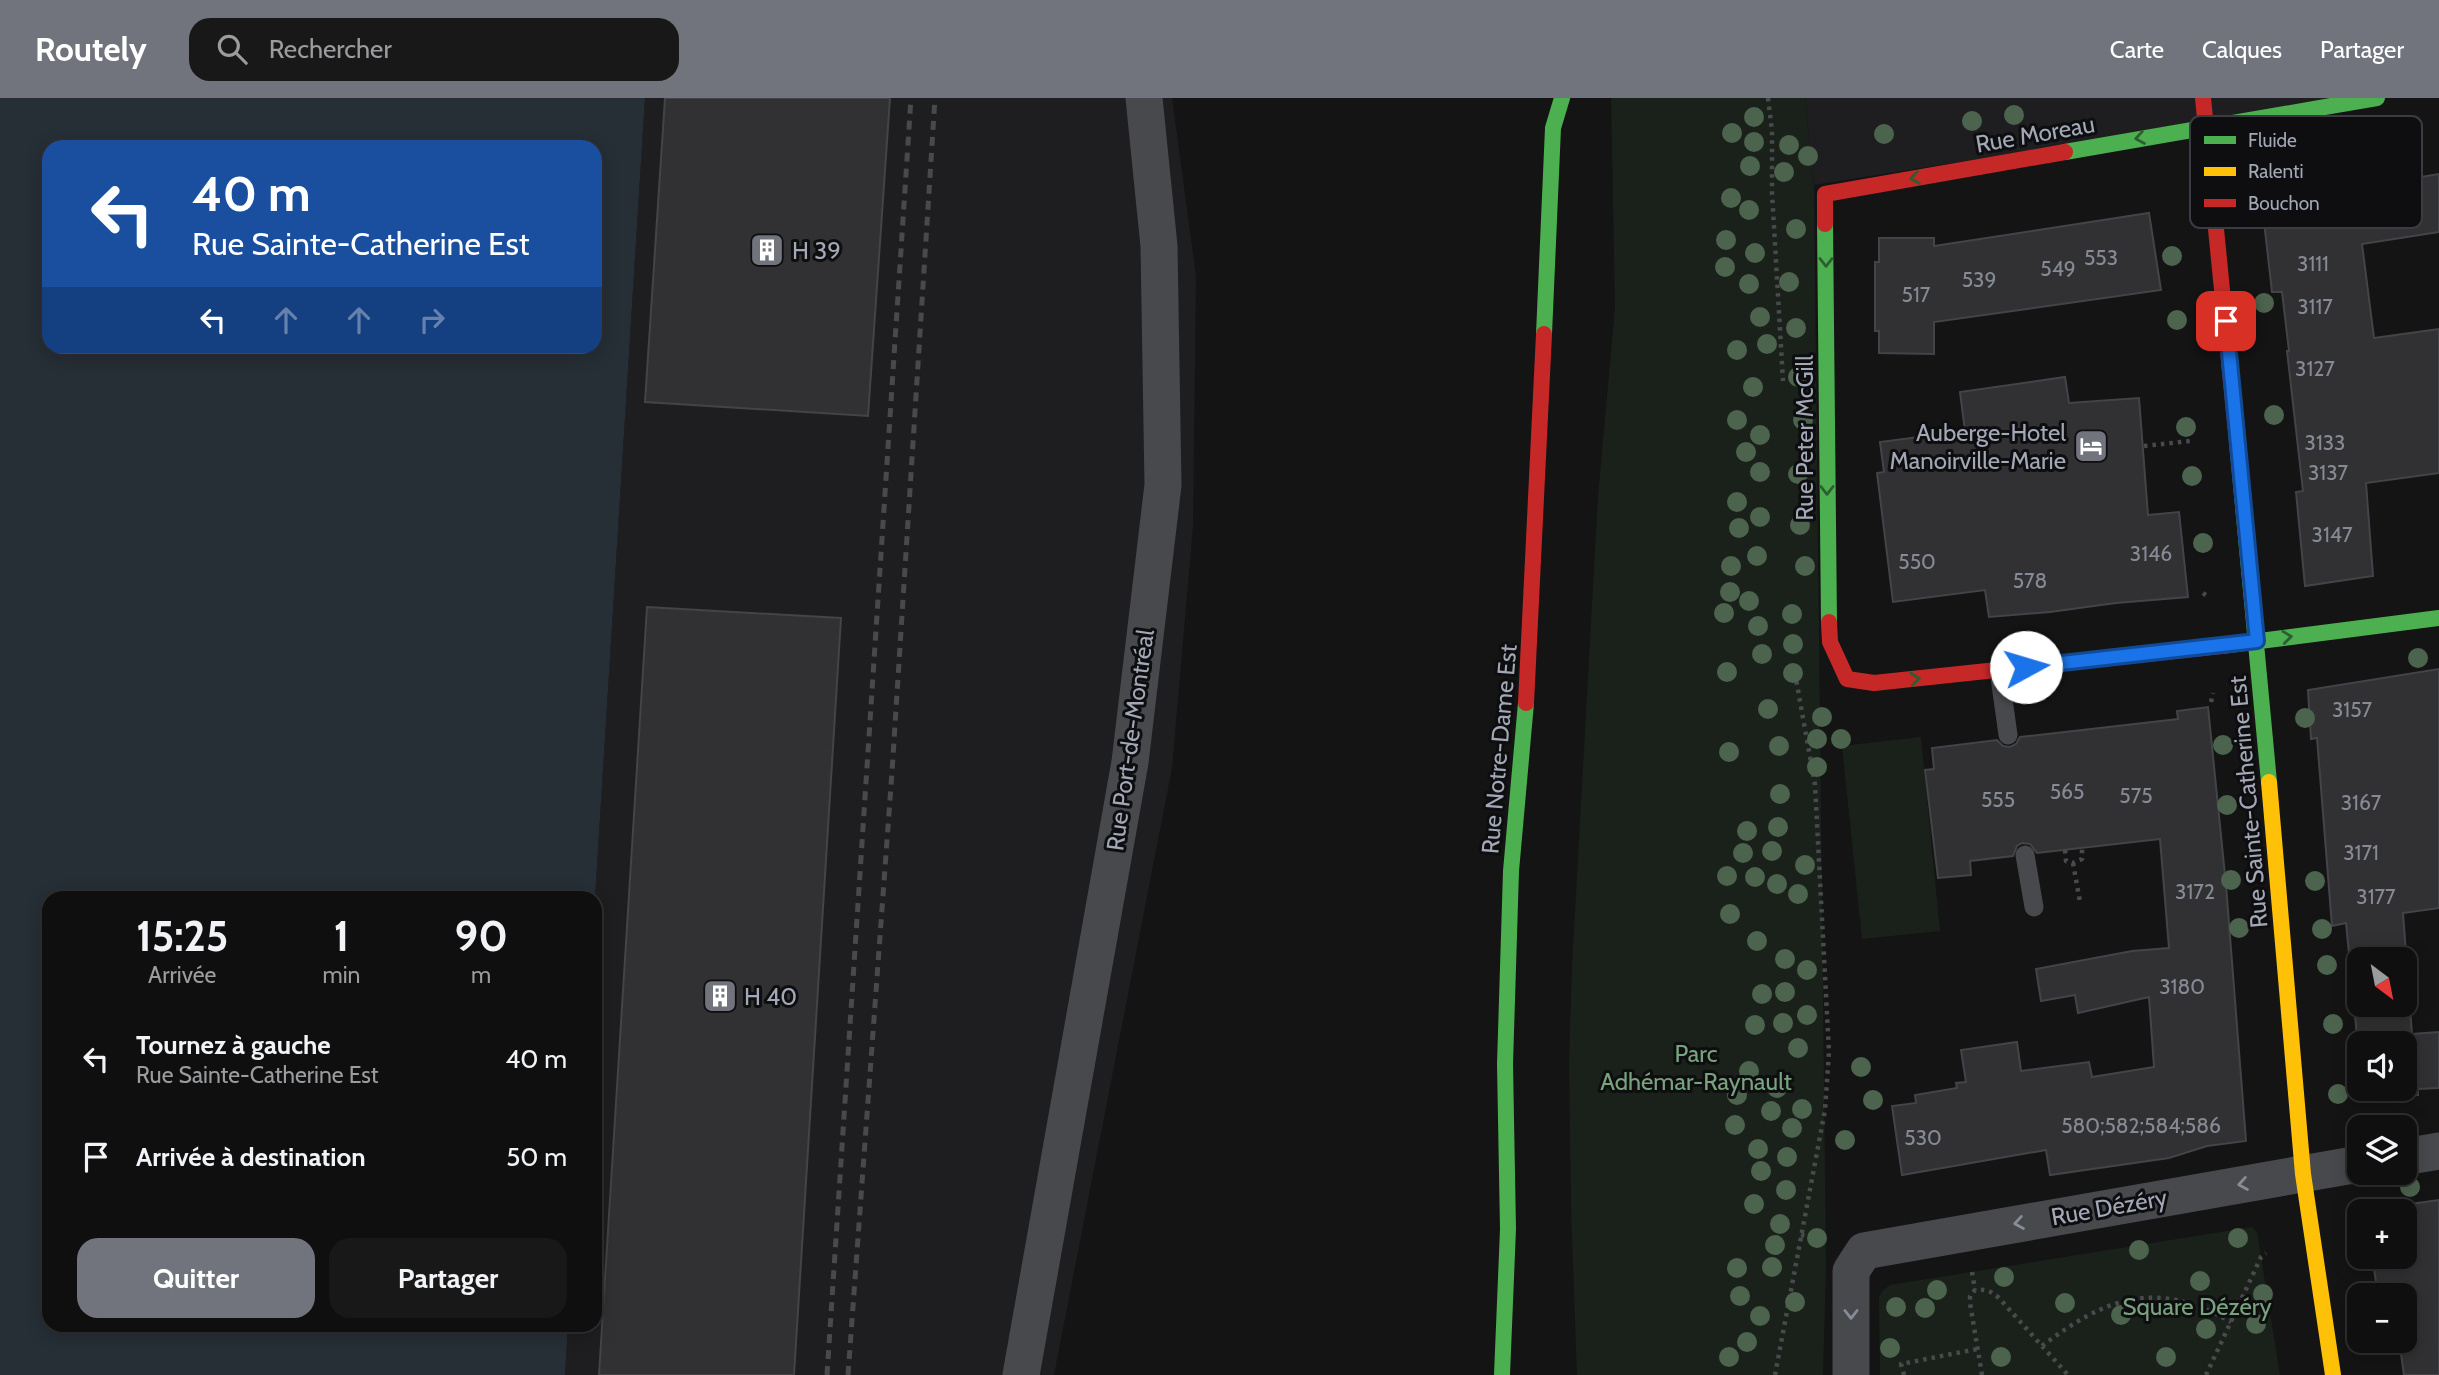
<!DOCTYPE html>
<html lang="fr">
<head>
<meta charset="utf-8">
<style>
  body { margin:0; font-family:Cabin,sans-serif; background:#181818; color:#f1f3f6; height:100vh; display:flex; flex-direction:column; font-size:26px; white-space:nowrap }
  * { box-sizing:border-box; margin:0 }
  p { font-size:23px; color:#9b9c9e }
  .icon { flex:none; width:38px; height:38px; fill:none; stroke:currentColor; stroke-width:2; stroke-linecap:round; stroke-linejoin:round }
  .map { position:relative; flex:1; overflow:hidden }
  .sheet { position:absolute; left:42px; top:793px; width:560px; height:441px; display:flex; flex-direction:column; background:#0f0f0f; border-radius:21px; box-shadow:0 4px 18px #0003,0 0 0 2px #2f2f2f }
  .sheet>* { flex:none }
  .banner { position:absolute; left:42px; top:42px; width:560px; height:214px; border-radius:21px; box-shadow:0 4px 18px #0003,0 0 0 2px #2f2f2f; background:#1a4fa0; color:#fff; overflow:hidden }
  .needle { width:46px; rotate:148deg }
  .fabs { position:absolute; left:2347px; top:849px; display:grid; gap:14px }
  .fabs a { display:grid; place-items:center; width:70px; height:70px; border-radius:14px; background:#0f0f0f; box-shadow:0 4px 18px #0003,0 0 0 2px #2f2f2f; font-size:35px }
  .pin { position:absolute; display:grid; place-items:center; width:60px; height:60px; color:#fff; margin:-30px; border-radius:14px; box-shadow:0 4px 10px #0006 }
  .me { position:absolute; width:77px; margin:-38px; rotate:84deg; stroke-linejoin:round; filter:drop-shadow(0 0 5px #0008) }
  .turn { display:flex; align-items:center; gap:24px; height:147px; padding:0 35px; font-size:32px }
  .turn .icon { width:91px; height:91px; stroke-width:2.5 }
  .turn b { display:block; font-size:49px; line-height:60px }
  .lanes { display:flex; align-items:center; height:66px; padding:0 35px; background:#0003; justify-content:center; gap:35px; direction:ltr }
  .lanes .off { opacity:.35 }
  .eta { display:flex; justify-content:space-evenly; align-items:center; height:119px; text-align:center }
  .eta b { font-size:42px; font-weight:800; line-height:49px }
  .button { display:flex; gap:14px; margin-top:auto; padding:14px 35px }
  .button a { flex:1; height:80px; border-radius:21px; background:#71747d; color:#fff; font-size:28px; font-weight:800; line-height:80px; text-align:center }
  .button a+a { background:#181818; color:#f1f3f6 }
  ul { padding:0; list-style:none }
  li { display:flex; align-items:center; gap:21px; height:98px; padding:0 35px }
  li div { flex:1 }
  li b { display:block; font-size:26px }
  li em { font-style:normal }
  header { display:flex; align-items:center; gap:42px; box-sizing:border-box; height:98px; padding:0 35px; background:#71747d; color:#fff }
  header strong { font-size:33px }
  nav { display:flex; gap:38px; margin-inline-start:auto; font-size:24px }
  .search { width:490px; height:63px; background:#181818; display:flex; align-items:center; gap:18px; box-sizing:border-box; padding:0 24px; border-radius:21px; color:#9b9c9e; font-size:26px }
  .map>svg:first-child { display:block }
</style>
</head>
<body>
<header>
<strong>Routely</strong>
<div class="search"><svg class="icon" aria-label="search" viewBox="0 0 24 24"><circle cx="10" cy="10" r="6"/><path d="M15 15l6 6"/></svg>Rechercher</div>
<nav><a>Carte</a><a>Calques</a><a>Partager</a></nav>
</header>
<div class="map">
<svg width="2439" height="1277" viewBox="0 0 2439 1277">
  <rect width="100%" height="100%" fill="#141414"/>
  <path fill="#1e1e20" d="M645,0H1172L1196,178L1193,428L1172,670L1054,1277H565L568,1227H595V800Z
    M1805,0H2360L1814,87Z"/>
  <path fill="#1a211b" d="M1611,0H1805L1814,87L1826,1169L1823,1277H1577L1571,1109L1569,965L1572,869L1598,399L1615,209Z
    M1921,639L1940,833L1862,841L1842,648Z
    M2252,1129L2257,1134L2280,1277H1880L1879,1199L1883,1192L1890,1187Z"/>
  <path fill="#262e36" fill-rule="evenodd" d="M0,0H645L595,800H49V1227H568L565,1277H0ZM49,49H595V248H49Z"/>
  <path fill="#313133" stroke="#424448" stroke-width="2" fill-rule="evenodd" d="M665,0H890L868,318L645,304Z
    M2336,56L2342,92L2439,76V134L2362,146L2374,240L2439,231V375L2366,385L2373,478L2305,488L2296,394L2303,393L2287,253H2289L2282,194H2272L2259,79L2269,66Z
    M2149,115L2161,192L1934,224V256L1879,255V233H1875V164H1879V140H1934V148Z
    M2065,279L2069,305L2139,300L2148,417L2179,414L2188,499L2116,505L2050,514L1989,519L1985,492L1893,504L1877,375L1884,374L1880,344L1965,333L1960,294Z
    M647,509L841,520L794,1277H599Z
    M2439,571V810L2403,815L2412,936L2439,934V990L2418,991V997L2363,1000L2362,990H2404V945H2359V959L2346,825L2332,828L2317,640L2311,641L2308,592ZM2359,861H2404V906H2359Z
    M2208,609L2226,787L2246,1043L2207,1048L2169,1060L2050,1077L2046,1052L1902,1077L1892,1008L1916,1005L1915,997L1957,990L1956,985L1966,984L1961,952L2017,944L2021,973L2089,964L2092,979L2154,969L2149,899L2078,915L2075,897L2041,903L2036,871L2132,853L2169,850L2160,741L2037,755L2030,746L2022,745L2017,748L2013,758L1970,763L1971,777L1938,780L1925,672L1934,671L1932,650L1997,642L2003,648L2010,649L2016,646L2020,639L2178,621L2177,613Z
    M2439,1102V1277H2404L2399,1242H2404V1197H2378L2372,1158H2404V1113L2367,1112Z"/>
  <g fill="none" stroke-linecap="round" stroke-linejoin="round">
    <path stroke="#494a4e" stroke-width="4.5" stroke-dasharray="3.5 5" stroke-linecap="butt" d="M1768,0L1772,33V95L1783,283
      M2144,348L2190,343
      M2203,495L2207,498
      M2211,604L2213,595
      M2065,752L2066,763L2073,765L2082,761V750
      M2073,765L2080,804
      M1801,1137L1826,1143
      M1972,1174L1975,1192
      M2042,1248C2106,1199 2157,1181 2231,1224
      M1775,1277L1825,1012L1829,954L1815,687L1793,564
      M1904,1277L1901,1266L1977,1251
      M1982,1277L1970,1205V1198L1975,1192C1986,1191 1991,1193 1999,1200L2068,1277
      M2206,1277L2261,1159L2266,1155"/>
    <path stroke="#47494d" stroke-width="19" d="M1999,572L2008,637
      M2025,757L2034,809"/>
    <path stroke="#47494d" stroke-width="37" d="M2404,1059L2439,1053
      M1021,1277L1130,664L1163,387L1159,148L1144,0
      M1851,1277V1173L1864,1153L2359,1066"/>
    <path stroke="#4caf50" stroke-width="16" d="M2065,54L2377,0
      M1825,126L1829,524
      M1544,236L1553,30L1562,0
      M2236,333L2269,684
      M2221,548L2439,520
      M1502,1277L1508,1131L1505,966L1511,773L1526,605"/>
    <path stroke="#ffc107" stroke-width="16" d="M2269,684L2303,1076L2333,1277"/>
    <path stroke="#c62828" stroke-width="16" d="M2203,0L2236,333
      M1825,126V96L2065,54
      M1829,524L1830,544L1847,581L1874,585L2221,548
      M1526,605L1544,236"/>
    <path stroke="#47494c" stroke-width="5" stroke-dasharray="9 7" stroke-linecap="butt" d="M827,1277L911,0
      M848,1277L892,674L935,0"/>
  </g>
  <g fill="#4c634e">
    <circle cx="2014" cy="17" r="10"/>
    <circle cx="1754" cy="19" r="10"/>
    <circle cx="1972" cy="23" r="10"/>
    <circle cx="1732" cy="35" r="10"/>
    <circle cx="1884" cy="36" r="10"/>
    <circle cx="1754" cy="44" r="10"/>
    <circle cx="1789" cy="47" r="10"/>
    <circle cx="1808" cy="58" r="10"/>
    <circle cx="1750" cy="68" r="10"/>
    <circle cx="1784" cy="74" r="10"/>
    <circle cx="1731" cy="100" r="10"/>
    <circle cx="1749" cy="112" r="10"/>
    <circle cx="1796" cy="131" r="10"/>
    <circle cx="1726" cy="142" r="10"/>
    <circle cx="1755" cy="155" r="10"/>
    <circle cx="2172" cy="158" r="10"/>
    <circle cx="1725" cy="169" r="10"/>
    <circle cx="1789" cy="184" r="10"/>
    <circle cx="1749" cy="186" r="10"/>
    <circle cx="2264" cy="205" r="10"/>
    <circle cx="1760" cy="219" r="10"/>
    <circle cx="2177" cy="222" r="10"/>
    <circle cx="1796" cy="230" r="10"/>
    <circle cx="1767" cy="246" r="10"/>
    <circle cx="1737" cy="252" r="10"/>
    <circle cx="1798" cy="279" r="10"/>
    <circle cx="1753" cy="289" r="10"/>
    <circle cx="2274" cy="317" r="10"/>
    <circle cx="1737" cy="322" r="10"/>
    <circle cx="1803" cy="322" r="10"/>
    <circle cx="2186" cy="329" r="10"/>
    <circle cx="1760" cy="337" r="10"/>
    <circle cx="1746" cy="354" r="10"/>
    <circle cx="1760" cy="374" r="10"/>
    <circle cx="1798" cy="376" r="10"/>
    <circle cx="2192" cy="378" r="10"/>
    <circle cx="1737" cy="404" r="10"/>
    <circle cx="1760" cy="419" r="10"/>
    <circle cx="1800" cy="427" r="10"/>
    <circle cx="1739" cy="430" r="10"/>
    <circle cx="2203" cy="445" r="10"/>
    <circle cx="1757" cy="458" r="10"/>
    <circle cx="1731" cy="468" r="10"/>
    <circle cx="1805" cy="468" r="10"/>
    <circle cx="1730" cy="494" r="10"/>
    <circle cx="1749" cy="503" r="10"/>
    <circle cx="1724" cy="515" r="10"/>
    <circle cx="1792" cy="516" r="10"/>
    <circle cx="1758" cy="528" r="10"/>
    <circle cx="1793" cy="546" r="10"/>
    <circle cx="1762" cy="556" r="10"/>
    <circle cx="2418" cy="560" r="10"/>
    <circle cx="1727" cy="574" r="10"/>
    <circle cx="1793" cy="575" r="10"/>
    <circle cx="1768" cy="611" r="10"/>
    <circle cx="1822" cy="619" r="10"/>
    <circle cx="2305" cy="620" r="10"/>
    <circle cx="1817" cy="641" r="10"/>
    <circle cx="1841" cy="641" r="10"/>
    <circle cx="2223" cy="647" r="10"/>
    <circle cx="1779" cy="648" r="10"/>
    <circle cx="1729" cy="654" r="10"/>
    <circle cx="1817" cy="669" r="10"/>
    <circle cx="1780" cy="696" r="10"/>
    <circle cx="2227" cy="707" r="10"/>
    <circle cx="1778" cy="729" r="10"/>
    <circle cx="1747" cy="733" r="10"/>
    <circle cx="1772" cy="753" r="10"/>
    <circle cx="1743" cy="755" r="10"/>
    <circle cx="1805" cy="767" r="10"/>
    <circle cx="1727" cy="778" r="10"/>
    <circle cx="1755" cy="779" r="10"/>
    <circle cx="2231" cy="782" r="10"/>
    <circle cx="2315" cy="783" r="10"/>
    <circle cx="1777" cy="786" r="10"/>
    <circle cx="1798" cy="796" r="10"/>
    <circle cx="1730" cy="816" r="10"/>
    <circle cx="2239" cy="830" r="10"/>
    <circle cx="2322" cy="831" r="10"/>
    <circle cx="1757" cy="843" r="10"/>
    <circle cx="1785" cy="861" r="10"/>
    <circle cx="2327" cy="867" r="10"/>
    <circle cx="1807" cy="872" r="10"/>
    <circle cx="1785" cy="894" r="10"/>
    <circle cx="1762" cy="896" r="10"/>
    <circle cx="1807" cy="917" r="10"/>
    <circle cx="1783" cy="925" r="10"/>
    <circle cx="2333" cy="926" r="10"/>
    <circle cx="1755" cy="927" r="10"/>
    <circle cx="1798" cy="950" r="10"/>
    <circle cx="1861" cy="969" r="10"/>
    <circle cx="1749" cy="973" r="10"/>
    <circle cx="1777" cy="990" r="10"/>
    <circle cx="2338" cy="996" r="10"/>
    <circle cx="1737" cy="997" r="10"/>
    <circle cx="1873" cy="1002" r="10"/>
    <circle cx="1802" cy="1011" r="10"/>
    <circle cx="1771" cy="1013" r="10"/>
    <circle cx="1735" cy="1027" r="10"/>
    <circle cx="1792" cy="1030" r="10"/>
    <circle cx="1845" cy="1042" r="10"/>
    <circle cx="1758" cy="1051" r="10"/>
    <circle cx="1787" cy="1059" r="10"/>
    <circle cx="1761" cy="1073" r="10"/>
    <circle cx="2410" cy="1089" r="10"/>
    <circle cx="1786" cy="1092" r="10"/>
    <circle cx="1754" cy="1106" r="10"/>
    <circle cx="1780" cy="1126" r="10"/>
    <circle cx="1817" cy="1140" r="10"/>
    <circle cx="2238" cy="1140" r="10"/>
    <circle cx="1775" cy="1147" r="10"/>
    <circle cx="2139" cy="1152" r="10"/>
    <circle cx="1772" cy="1169" r="10"/>
    <circle cx="1737" cy="1170" r="10"/>
    <circle cx="2004" cy="1179" r="10"/>
    <circle cx="2200" cy="1183" r="10"/>
    <circle cx="1937" cy="1192" r="10"/>
    <circle cx="2263" cy="1196" r="10"/>
    <circle cx="1740" cy="1198" r="10"/>
    <circle cx="1795" cy="1204" r="10"/>
    <circle cx="2065" cy="1205" r="10"/>
    <circle cx="1896" cy="1209" r="10"/>
    <circle cx="1925" cy="1210" r="10"/>
    <circle cx="2121" cy="1217" r="10"/>
    <circle cx="1760" cy="1218" r="10"/>
    <circle cx="2256" cy="1226" r="10"/>
    <circle cx="2206" cy="1231" r="10"/>
    <circle cx="1747" cy="1244" r="10"/>
    <circle cx="1890" cy="1250" r="10"/>
    <circle cx="1729" cy="1259" r="10"/>
    <circle cx="2001" cy="1259" r="10"/>
    <circle cx="2166" cy="1259" r="10"/>
  </g>
  <defs><path id="oneway-chevron" d="M-2-3.5L2.5 0L-2 3.5" fill="none" stroke-width="1.6" stroke-linecap="round" stroke-linejoin="round" transform="scale(1.75)"/></defs>
  <g stroke="#2d5e30">
    <use href="#oneway-chevron" transform="translate(2140 40) rotate(170)"/>
    <use href="#oneway-chevron" transform="translate(1915 80) rotate(170)"/>
    <use href="#oneway-chevron" transform="translate(1826 164) rotate(90)"/>
    <use href="#oneway-chevron" transform="translate(1827 392) rotate(90)"/>
    <use href="#oneway-chevron" transform="translate(2287 539) rotate(-7)"/>
    <use href="#oneway-chevron" transform="translate(1915 581) rotate(-6)"/>
  </g>
  <g stroke="#878c96">
    <use href="#oneway-chevron" transform="translate(2243 1086) rotate(170)"/>
    <use href="#oneway-chevron" transform="translate(2019 1125) rotate(170)"/>
    <use href="#oneway-chevron" transform="translate(1851 1216) rotate(90)"/>
  </g>
  <g fill="none" stroke-linecap="round" stroke-linejoin="round">
    <g stroke="#114b97" stroke-width="18">
      <path id="route" d="M2026,569L2257,543L2226,223"/>
    </g>
    <use href="#route" stroke="#1a73e8" stroke-width="12"/>
  </g>
  <defs>
    <g id="building-square" transform="scale(1.75)"><rect x="-9" y="-9" width="18" height="18" rx="4" fill="#71747d" stroke="#0e0e10"/><path d="M-4-6H4V6H1V3H-1V6H-4ZM-2.5-4.3h1.7v1.8h-1.7ZM.8-4.3h1.7v1.8H.8ZM-2.5-1h1.7V.8h-1.7ZM.8-1h1.7V.8H.8Z" fill="#fff"/></g>
    <g id="hotel-square" transform="scale(1.75)"><rect x="-9" y="-9" width="18" height="18" rx="4" fill="#71747d" stroke="#0e0e10"/><path d="M-6-4.5h1.5V1H6V5H4.5V3h-9V5H-6ZM-4 0a1.8 1.8 0 1 1 3.6 0ZM.5 0V-2.5h3Q6-2.5 6 0Z" fill="#fff"/></g>
  </defs>
  <g fill-rule="evenodd">
    <use href="#building-square" x="767" y="152"/>
    <use href="#hotel-square" x="2091" y="348"/>
    <use href="#building-square" x="720" y="898"/>
  </g>
  <g text-anchor="middle" dominant-baseline="central" stroke-width="6" stroke-linejoin="round" paint-order="stroke">
    <g font-size="21" fill="#868a95">
      <text x="2101" y="159">553</text>
      <text x="2313" y="165">3111</text>
      <text x="2058" y="170">549</text>
      <text x="1979" y="181">539</text>
      <text x="1916" y="196">517</text>
      <text x="2315" y="208">3117</text>
      <text x="2315" y="270">3127</text>
      <text x="2325" y="344">3133</text>
      <text x="2328" y="374">3137</text>
      <text x="2332" y="436">3147</text>
      <text x="2151" y="455">3146</text>
      <text x="1917" y="463">550</text>
      <text x="2030" y="482">578</text>
      <text x="2352" y="611">3157</text>
      <text x="2067" y="693">565</text>
      <text x="2136" y="697">575</text>
      <text x="1998" y="701">555</text>
      <text x="2361" y="704">3167</text>
      <text x="2361" y="754">3171</text>
      <text x="2195" y="793">3172</text>
      <text x="2376" y="798">3177</text>
      <text x="2182" y="888">3180</text>
      <text x="2141" y="1027">580;582;584;586</text>
      <text x="1923" y="1039">530</text>
    </g>
    <g font-size="24" fill="#a3a8b6" stroke="#0e0e10">
      <text transform="translate(2035 36) rotate(-10)">Rue Moreau</text>
      <text transform="translate(1804 340) rotate(-90)">Rue Peter McGill</text>
      <text transform="translate(1130 642) rotate(-82)">Rue Port-de-Montréal</text>
      <text transform="translate(1499 651) rotate(-85)">Rue Notre-Dame Est</text>
      <text transform="translate(2248 704) rotate(-95)">Rue Sainte-Catherine Est</text>
      <text transform="translate(2109 1109) rotate(-10)">Rue Dézéry</text>
    </g>
    <g font-size="24" fill="#a3a8b6" stroke="#0e0e10" text-anchor="start">
      <text x="792" y="152">H 39</text>
      <text x="2066" y="334" text-anchor="end">Auberge-Hotel<tspan x="2066" dy="28">Manoirville-Marie</tspan></text>
      <text x="744" y="898">H 40</text>
    </g>
    <g font-size="24" fill="#79a37e" stroke="#0e0e10">
      <text x="1696" y="955">Parc<tspan x="1696" dy="28">Adhémar-Raynault</tspan></text>
      <text x="2197" y="1208">Square Dézéry</text>
    </g>
  </g>
  <rect x="2190" y="18" width="232" height="112" rx="10" fill="#0e0e10" stroke="#3b3c42" stroke-width="2"/>
  <rect x="2204" y="38" width="32" height="8" fill="#4caf50"/>
  <rect x="2204" y="69" width="32" height="9" fill="#ffc107"/>
  <rect x="2204" y="101" width="32" height="8" fill="#c62828"/>
  <g font-size="19" fill="#a3a8b6">
    <text x="2248" y="49">Fluide</text>
    <text x="2248" y="80">Ralenti</text>
    <text x="2248" y="112">Bouchon</text>
  </g>
</svg>
<div class="fabs">
<a><svg class="needle" viewBox="-14 -14 28 28"><path d="M0-13l5 13h-10z" fill="#e53935"/><path d="M0 13l5-13h-10z" fill="#9b9c9e"/></svg></a>
<a><svg class="icon" aria-label="sound" viewBox="0 0 24 24"><path d="M4 9h4l5-4v14l-5-4H4zM17 9q2 3 0 6"/></svg></a>
<a><svg class="icon" aria-label="layers" viewBox="0 0 24 24"><path d="M12 4l9 5-9 5-9-5zM3 14l9 5 9-5"/></svg></a>
<a>+</a>
<a>−</a>
</div>
<div class="pin" style="left:2226px;top:223px;background:#d93025"><svg class="icon" aria-label="arrive" viewBox="0 0 24 24"><path d="M6 21V4h12l-3 4 3 4H6"/></svg></div>
<svg class="me" style="left:2026px;top:569px" viewBox="-20 -20 40 40"><circle r="19" fill="#fff"/><path d="M0-13L10 11 0 6-10 11z" fill="#1a73e8"/></svg>
<div class="banner">
<div class="turn"><svg class="icon" aria-label="left" viewBox="0 0 24 24"><path d="M17 20v-9H6M10 6l-5 5 5 5"/></svg><div><b>40 m</b>Rue Sainte-Catherine Est</div></div>
<div class="lanes"><svg class="icon" aria-label="left" viewBox="0 0 24 24"><path d="M17 20v-9H6M10 6l-5 5 5 5"/></svg><svg class="icon off" aria-label="ahead" viewBox="0 0 24 24"><path d="M12 20V5M6 11l6-6 6 6"/></svg><svg class="icon off" aria-label="ahead" viewBox="0 0 24 24"><path d="M12 20V5M6 11l6-6 6 6"/></svg><svg class="icon off" aria-label="right" viewBox="0 0 24 24"><path d="M7 20v-9h11M14 6l5 5-5 5"/></svg></div>
</div>
<section class="sheet">
<div class="eta">
<div><b>15:25</b><p>Arrivée</p></div>
<div><b>1</b><p>min</p></div>
<div><b>90</b><p>m</p></div>
</div>
<ul>
<li><svg class="icon" aria-label="left" viewBox="0 0 24 24"><path d="M17 20v-9H6M10 6l-5 5 5 5"/></svg><div><b>Tournez à gauche</b><p>Rue Sainte-Catherine Est</p></div><em>40 m</em></li>
<li><svg class="icon" aria-label="arrive" viewBox="0 0 24 24"><path d="M6 21V4h12l-3 4 3 4H6"/></svg><div><b>Arrivée à destination</b></div><em>50 m</em></li>
</ul>
<div class="button"><a>Quitter</a><a>Partager</a></div>
</section>
</div>
</body>
</html>
